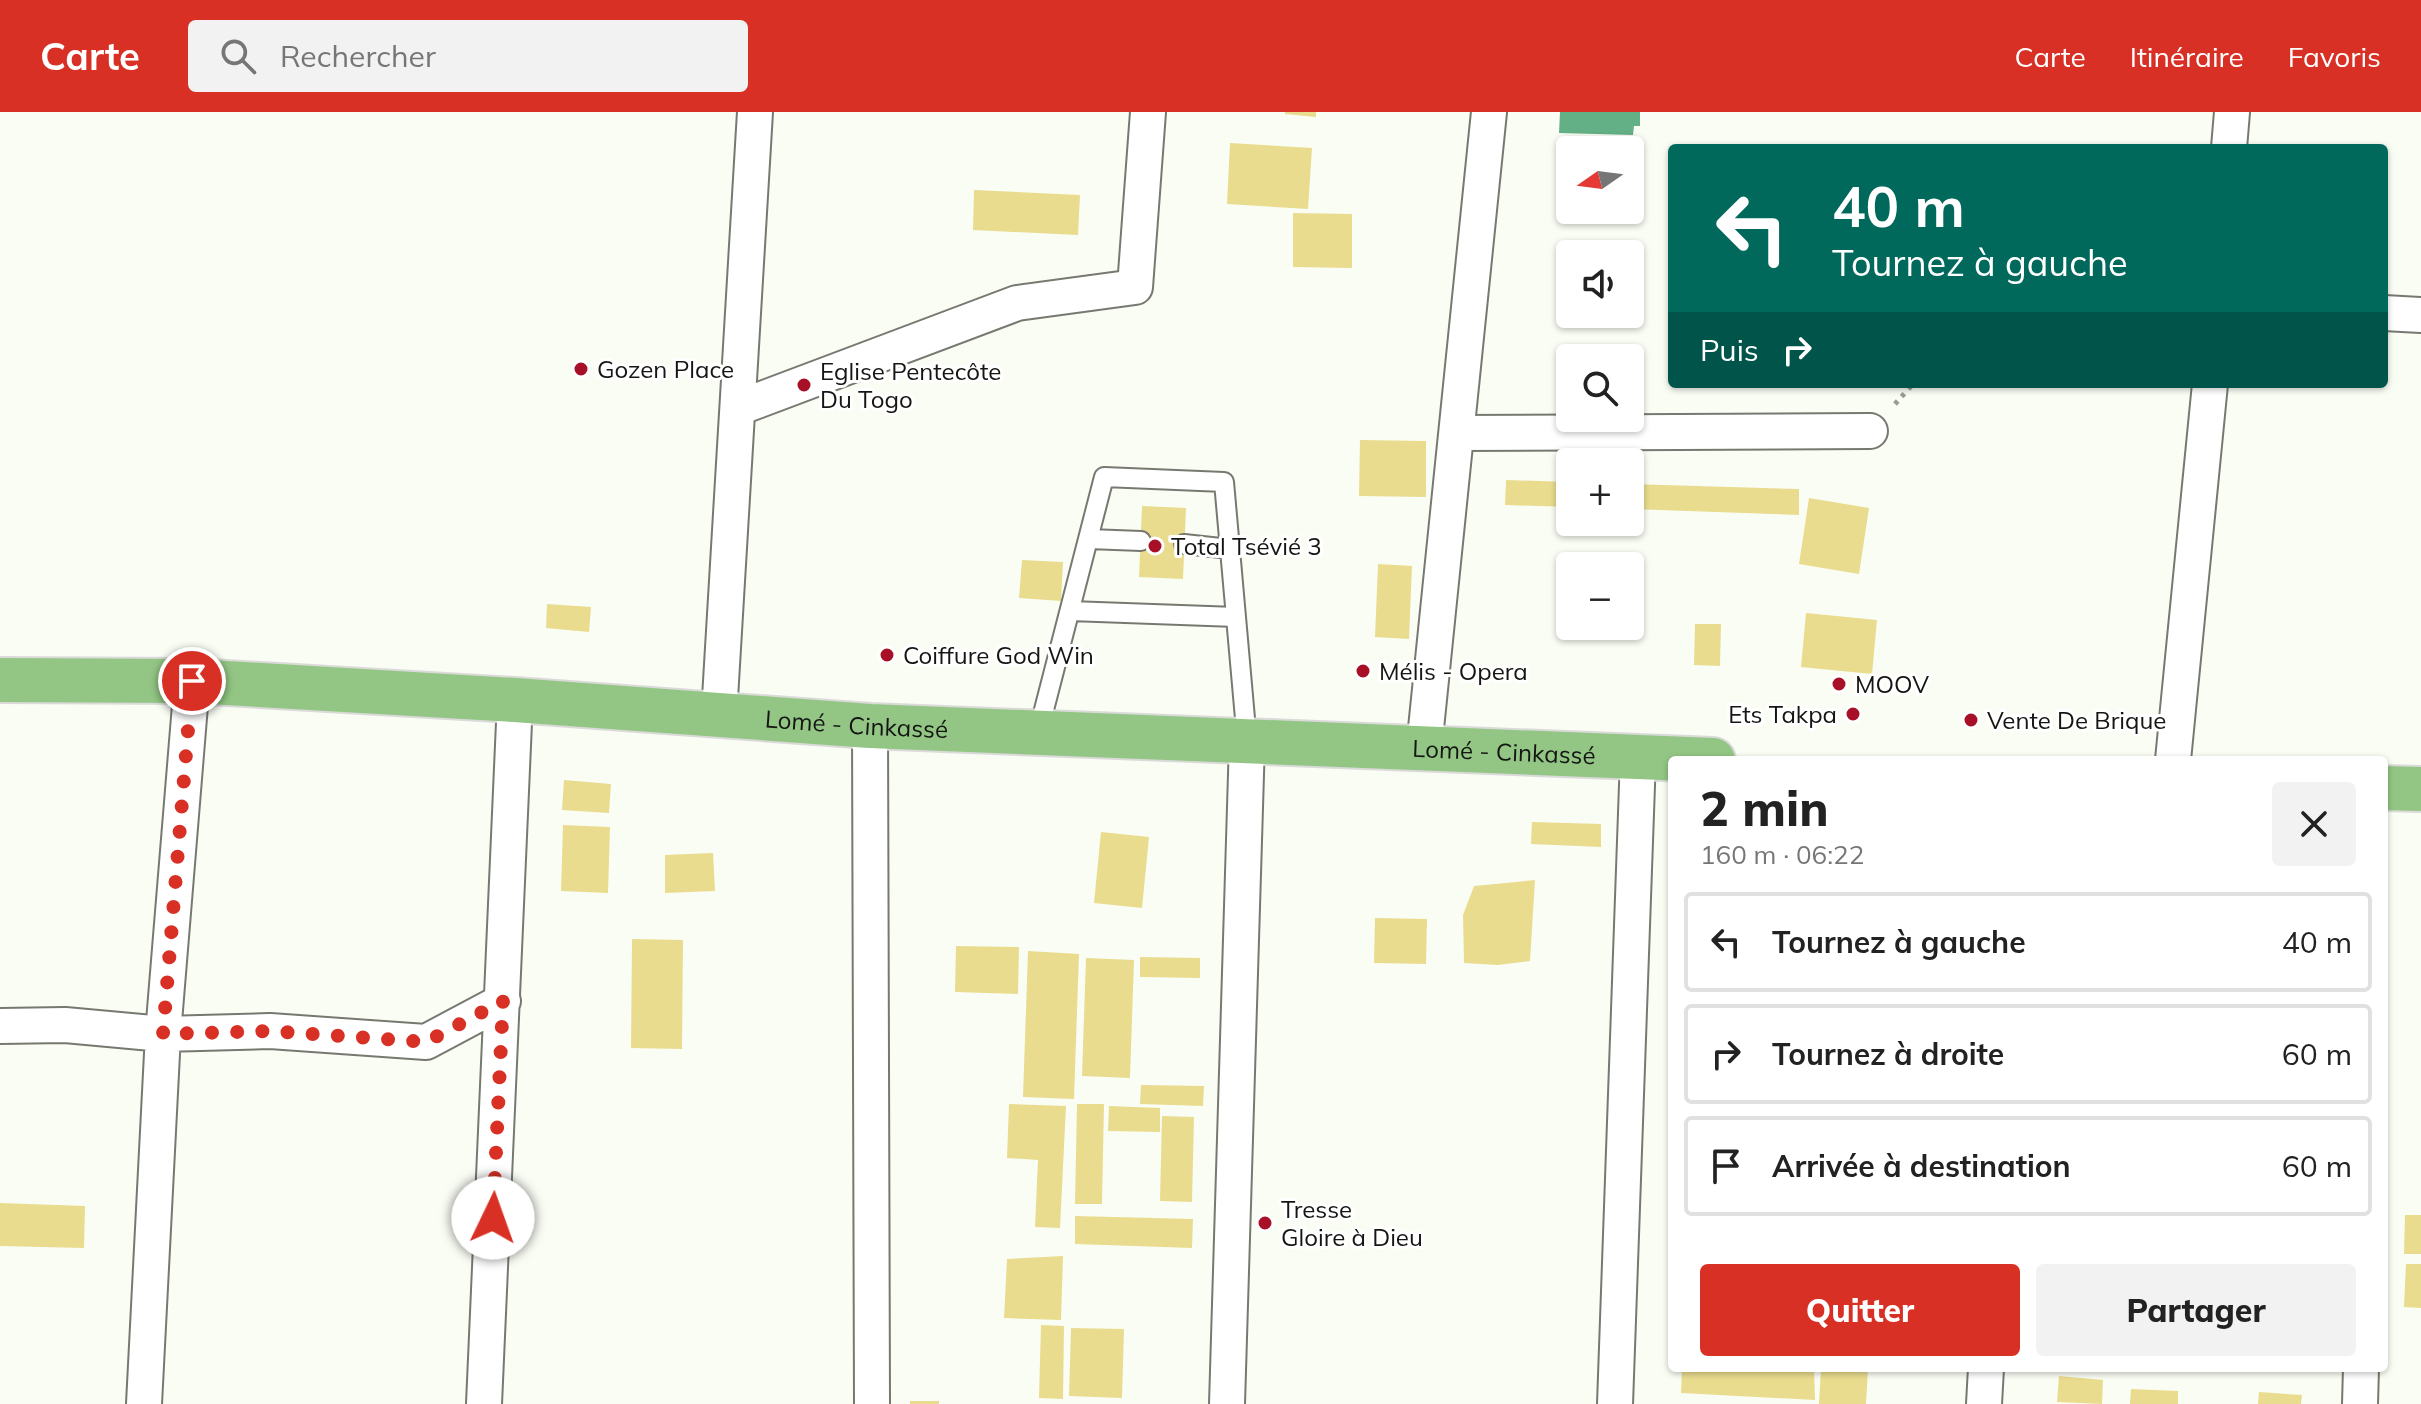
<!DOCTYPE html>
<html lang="fr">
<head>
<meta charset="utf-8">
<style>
  body { margin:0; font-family:Mulish,sans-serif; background:#f2f2f2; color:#222; height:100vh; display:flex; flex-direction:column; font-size:30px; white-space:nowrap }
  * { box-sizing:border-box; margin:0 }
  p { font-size:26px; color:#767676 }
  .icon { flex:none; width:44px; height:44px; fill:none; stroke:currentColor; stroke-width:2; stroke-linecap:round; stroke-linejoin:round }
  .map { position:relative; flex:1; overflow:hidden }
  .side { position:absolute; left:1668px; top:644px; width:720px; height:616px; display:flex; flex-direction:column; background:#fff; border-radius:8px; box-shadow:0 2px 6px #0004 }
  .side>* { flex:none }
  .guide { position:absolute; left:1668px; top:32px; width:720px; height:244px; border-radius:8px; box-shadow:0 2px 6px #0004; background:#00695c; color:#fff; overflow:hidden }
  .needle { width:52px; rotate:256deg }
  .fabs { position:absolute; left:1556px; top:24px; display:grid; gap:16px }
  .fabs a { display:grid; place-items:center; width:88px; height:88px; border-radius:8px; background:#fff; box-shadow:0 2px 6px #0004; font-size:40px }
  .pin { position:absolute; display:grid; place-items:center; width:68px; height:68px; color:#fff; margin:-34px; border:4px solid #fff; border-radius:50%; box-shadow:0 2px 8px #0007 }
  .me { position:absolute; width:88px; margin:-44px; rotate:3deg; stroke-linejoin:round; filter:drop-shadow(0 0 6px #0008) }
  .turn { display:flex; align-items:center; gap:28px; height:168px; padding:0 32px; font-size:36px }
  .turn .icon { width:104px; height:104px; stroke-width:2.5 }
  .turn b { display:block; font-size:56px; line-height:68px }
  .then { display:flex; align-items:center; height:76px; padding:0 32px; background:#0003; gap:16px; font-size:30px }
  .round { display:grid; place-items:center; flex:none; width:84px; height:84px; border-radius:8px; background:#f2f2f2 }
  .head { display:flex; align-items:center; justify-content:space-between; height:136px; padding:0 32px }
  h1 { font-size:48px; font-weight:800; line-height:60px }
  .button { display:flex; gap:16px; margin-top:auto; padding:16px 32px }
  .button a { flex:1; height:92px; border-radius:8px; background:#d93025; color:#fff; font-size:32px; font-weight:800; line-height:92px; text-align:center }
  .button a+a { background:#f2f2f2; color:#222 }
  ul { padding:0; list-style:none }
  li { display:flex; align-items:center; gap:24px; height:100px; margin:0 16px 12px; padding:0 16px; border:4px solid #e0e0e0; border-radius:8px }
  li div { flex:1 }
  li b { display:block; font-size:30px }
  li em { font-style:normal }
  header { display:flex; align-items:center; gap:48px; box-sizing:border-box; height:112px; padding:0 40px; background:#d93025; color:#fff }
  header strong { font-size:38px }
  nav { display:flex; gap:44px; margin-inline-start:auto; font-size:28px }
  .search { width:560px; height:72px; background:#f2f2f2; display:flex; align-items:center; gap:20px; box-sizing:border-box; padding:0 28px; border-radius:8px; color:#767676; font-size:30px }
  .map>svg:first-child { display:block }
</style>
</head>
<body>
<header>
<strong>Carte</strong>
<div class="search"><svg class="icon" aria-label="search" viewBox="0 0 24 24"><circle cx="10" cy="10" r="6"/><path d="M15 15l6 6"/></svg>Rechercher</div>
<nav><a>Carte</a><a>Itinéraire</a><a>Favoris</a></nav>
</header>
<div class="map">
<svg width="2421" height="1292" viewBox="0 0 2421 1292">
  <rect width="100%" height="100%" fill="#fafdf4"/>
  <path fill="#63af86" d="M1560,0H1640V14H1634L1633,23L1559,21Z"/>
  <path fill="#e9dc8f" d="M1285,0H1316V5L1285,2Z
    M1230,31L1312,36L1308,97L1227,92Z
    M974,78L1080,83L1078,123L973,118Z
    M1293,101L1352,102V156L1293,155Z
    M1360,328L1426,329V385L1359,384Z
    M1506,368L1570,370V395L1505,393Z
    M1630,372L1799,377V403L1630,397Z
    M1809,386L1869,396L1859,462L1799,452Z
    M1142,394L1186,396L1183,467L1139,465Z
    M1022,448L1063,450L1061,489L1019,486Z
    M1378,452L1412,454L1409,527L1375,525Z
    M547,492L591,495L589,520L546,516Z
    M1806,501L1877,508L1872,562L1801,555Z
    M1695,512H1721L1720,554L1694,553Z
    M564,668L611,672L609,701L562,698Z
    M1532,710L1601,712V735L1531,732Z
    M563,713L610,715L608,781L561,779Z
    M1101,720L1149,725L1142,796L1094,791Z
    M713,741L715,779L665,781V743Z
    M1535,768L1530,849L1498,853L1464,851L1463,803L1474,774Z
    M1375,806L1427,807L1426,852L1374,851Z
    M632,827L683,828L682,937L631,936Z
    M956,834L1019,835L1018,882L955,880Z
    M1028,839L1079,842L1074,987L1023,985Z
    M1140,845L1200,846V866L1140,865Z
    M1086,846L1134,848L1130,966L1082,964Z
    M1141,973L1204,974L1203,994L1140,992Z
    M1009,992L1066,994L1060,1116L1035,1115L1038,1048L1007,1046Z
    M1077,992H1104L1102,1092H1075Z
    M1109,994L1160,996V1020L1108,1019Z
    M1162,1004L1194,1005L1192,1090L1160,1089Z
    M0,1091L85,1094L84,1136L0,1134Z
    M2405,1103H2421V1142H2404Z
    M1075,1104L1193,1107L1192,1136L1075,1132Z
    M1063,1144L1061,1208L1004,1206L1007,1147Z
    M2406,1152H2421V1196L2404,1195Z
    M1041,1213L1064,1214L1063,1287L1039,1286Z
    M1071,1216L1124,1217L1122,1286L1069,1284Z
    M1682,1256H1814L1815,1288L1681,1281Z
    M1821,1256H1868L1866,1292H1819Z
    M2059,1264L2103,1268L2102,1292L2057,1290Z
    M2131,1277L2178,1279V1292H2130Z
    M2259,1280L2302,1283L2301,1292H2258Z
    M910,1289H939V1292H910Z"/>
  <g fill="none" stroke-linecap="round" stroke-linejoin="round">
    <g stroke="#777971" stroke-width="22">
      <path id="service" d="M1089,427L1141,429
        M1184,432L1230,437
        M1070,499L1236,505
        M1038,621L1104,365L1224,370L1247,629"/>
    </g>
    <g stroke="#777971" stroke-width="38">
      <path id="minor" d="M2229,36L2232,0
        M2384,201L2421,203
        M738,296L1017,191L1135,175L1148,0
        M1457,321L1870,319
        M719,603L755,0
        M870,614L872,1292
        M1424,636L1489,0
        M2173,648L2210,272
        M0,914L65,913L163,922L270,919L426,930L503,889
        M144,1292L163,922L192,569
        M484,1292L515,588
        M1227,1292L1247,629
        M1615,1292L1638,645
        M1984,1292L1986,1256
        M2360,1292L2361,1256"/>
    </g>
    <g stroke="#dadad9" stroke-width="48">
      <g id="trunk">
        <path id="s1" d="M0,568L192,569L515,588L870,614L1713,648"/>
        <path d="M2384,676L2421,677"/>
      </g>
    </g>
    <path stroke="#9a9c95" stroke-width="5" stroke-dasharray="4 6" stroke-linecap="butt" d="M1895,292L1913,272"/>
    <use href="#service" stroke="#fff" stroke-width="18"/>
    <use href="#minor" stroke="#fff" stroke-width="34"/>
    <use href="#trunk" stroke="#93c684" stroke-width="44"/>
  </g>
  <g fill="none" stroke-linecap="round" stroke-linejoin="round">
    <path stroke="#d93025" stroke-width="14" stroke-dasharray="0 25.2" d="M192,569L163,922L270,919L426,930L503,889L493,1106"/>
  </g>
  <g fill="#a81028" stroke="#fff" stroke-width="3">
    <circle cx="581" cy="257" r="8"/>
    <circle cx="804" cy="273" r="8"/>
    <circle cx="1155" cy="434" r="8"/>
    <circle cx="887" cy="543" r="8"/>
    <circle cx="1363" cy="559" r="8"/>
    <circle cx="1839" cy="572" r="8"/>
    <circle cx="1853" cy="602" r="8"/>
    <circle cx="1971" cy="608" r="8"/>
    <circle cx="1265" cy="1111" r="8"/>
  </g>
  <g text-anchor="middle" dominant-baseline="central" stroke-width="6" stroke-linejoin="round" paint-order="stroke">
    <g font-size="24" fill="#151613" stroke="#fff" text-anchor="start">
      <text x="597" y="257">Gozen Place</text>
      <text x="820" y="259">Eglise Pentecôte<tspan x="820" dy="28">Du Togo</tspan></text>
      <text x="1171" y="434">Total Tsévié 3</text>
      <text x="903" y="543">Coiffure God Win</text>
      <text x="1379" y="559">Mélis - Opera</text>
      <text x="1855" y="572">MOOV</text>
      <text x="1837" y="602" text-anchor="end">Ets Takpa</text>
      <text x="1987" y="608">Vente De Brique</text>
      <text x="1281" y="1097">Tresse<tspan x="1281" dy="28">Gloire à Dieu</tspan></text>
    </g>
    <g font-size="24" fill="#151613" stroke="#fff">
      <text stroke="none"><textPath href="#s1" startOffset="858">Lomé - Cinkassé</textPath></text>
      <text stroke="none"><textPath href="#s1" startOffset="1506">Lomé - Cinkassé</textPath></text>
    </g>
  </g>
</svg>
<div class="fabs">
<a><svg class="needle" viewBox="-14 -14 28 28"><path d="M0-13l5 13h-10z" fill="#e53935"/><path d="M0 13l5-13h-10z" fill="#767676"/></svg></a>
<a><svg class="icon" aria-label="sound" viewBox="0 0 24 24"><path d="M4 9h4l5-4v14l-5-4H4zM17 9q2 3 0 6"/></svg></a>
<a><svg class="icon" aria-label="search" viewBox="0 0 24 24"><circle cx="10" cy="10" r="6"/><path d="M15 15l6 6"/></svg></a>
<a>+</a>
<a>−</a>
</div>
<div class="pin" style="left:192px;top:569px;background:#d93025"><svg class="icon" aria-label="arrive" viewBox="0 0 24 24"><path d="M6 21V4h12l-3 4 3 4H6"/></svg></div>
<svg class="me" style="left:493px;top:1106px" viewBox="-20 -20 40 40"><circle r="19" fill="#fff"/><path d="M0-13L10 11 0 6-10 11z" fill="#d93025"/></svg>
<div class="guide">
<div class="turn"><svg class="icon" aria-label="left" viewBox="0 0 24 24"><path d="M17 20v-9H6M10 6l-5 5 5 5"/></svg><div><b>40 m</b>Tournez à gauche</div></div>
<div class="then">Puis<svg class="icon" aria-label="right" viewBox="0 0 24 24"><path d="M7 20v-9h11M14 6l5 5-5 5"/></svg></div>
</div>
<section class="side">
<div class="head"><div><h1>2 min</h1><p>160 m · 06:22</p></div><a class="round"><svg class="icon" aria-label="close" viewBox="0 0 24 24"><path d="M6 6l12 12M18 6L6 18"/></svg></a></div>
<ul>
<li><svg class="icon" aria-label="left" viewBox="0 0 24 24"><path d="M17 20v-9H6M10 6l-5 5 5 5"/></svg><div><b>Tournez à gauche</b></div><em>40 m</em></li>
<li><svg class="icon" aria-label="right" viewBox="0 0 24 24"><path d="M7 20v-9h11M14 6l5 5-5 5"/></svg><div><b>Tournez à droite</b></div><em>60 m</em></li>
<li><svg class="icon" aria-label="arrive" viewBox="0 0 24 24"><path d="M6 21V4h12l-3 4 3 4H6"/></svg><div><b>Arrivée à destination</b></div><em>60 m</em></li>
</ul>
<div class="button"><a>Quitter</a><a>Partager</a></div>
</section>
</div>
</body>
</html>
